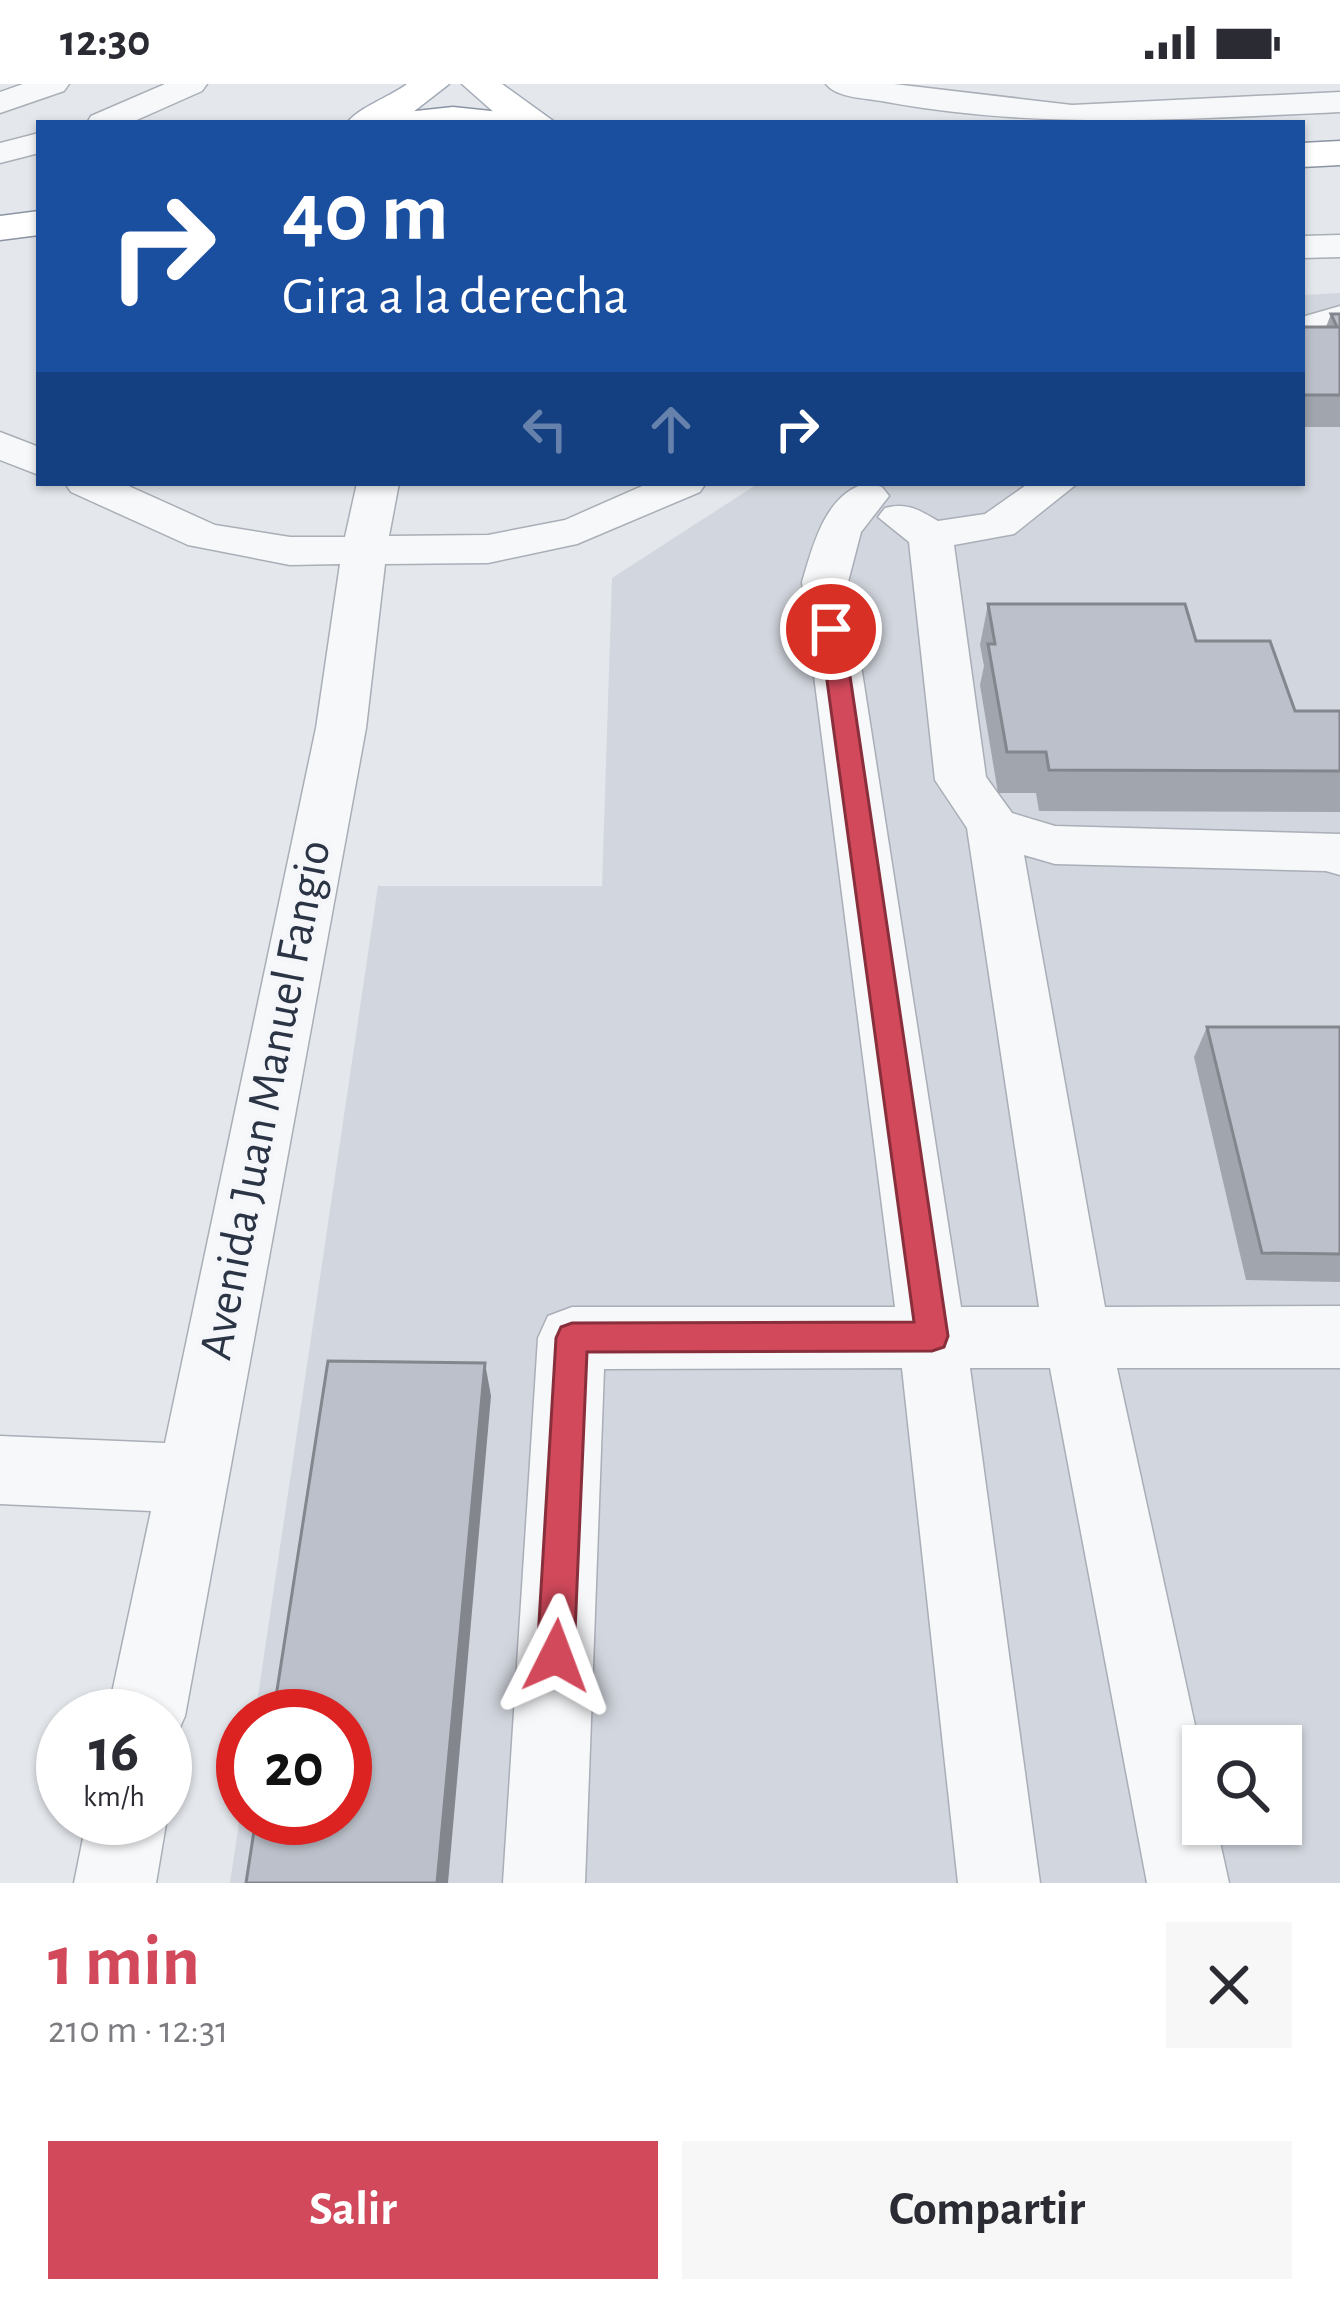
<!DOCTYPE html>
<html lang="es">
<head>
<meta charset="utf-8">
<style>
  body { margin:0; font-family:"Alegreya Sans",sans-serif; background:#f7f7f7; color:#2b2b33; height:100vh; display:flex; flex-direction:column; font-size:45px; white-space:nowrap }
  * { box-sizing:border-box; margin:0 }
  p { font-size:39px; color:#7c7c81 }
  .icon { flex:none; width:66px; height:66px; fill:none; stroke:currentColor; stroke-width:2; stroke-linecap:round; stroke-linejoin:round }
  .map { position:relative; height:1799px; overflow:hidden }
  .drawer { display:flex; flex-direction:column; background:#fff; flex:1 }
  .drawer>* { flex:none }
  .banner { position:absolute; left:36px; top:36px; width:1269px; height:366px; border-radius:0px; box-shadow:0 3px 9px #0004; background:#1a4fa0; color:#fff; overflow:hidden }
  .buttons { position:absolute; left:1182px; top:1641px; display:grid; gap:24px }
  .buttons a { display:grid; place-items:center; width:120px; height:120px; border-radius:0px; background:#fff; box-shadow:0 3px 9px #0004; font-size:60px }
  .speed { position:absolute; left:36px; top:1605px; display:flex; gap:24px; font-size:60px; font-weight:700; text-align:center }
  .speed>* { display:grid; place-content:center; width:156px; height:156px; border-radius:50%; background:#fff; box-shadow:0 3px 9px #0004; line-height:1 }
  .speed small { font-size:30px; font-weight:400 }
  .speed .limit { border:18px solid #d22; background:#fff; color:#111 }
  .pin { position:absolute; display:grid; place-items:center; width:102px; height:102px; color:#fff; margin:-51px; border:6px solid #fff; border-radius:50%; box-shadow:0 3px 12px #0007 }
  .me { position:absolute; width:132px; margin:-66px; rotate:3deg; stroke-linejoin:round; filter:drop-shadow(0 0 9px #0008) }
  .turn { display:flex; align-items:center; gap:42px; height:252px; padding:0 48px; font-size:54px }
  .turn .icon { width:156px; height:156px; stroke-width:2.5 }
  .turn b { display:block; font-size:84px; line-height:102px }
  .lanes { display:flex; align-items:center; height:114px; padding:0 48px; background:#0003; justify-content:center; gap:60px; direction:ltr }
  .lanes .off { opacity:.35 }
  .round { display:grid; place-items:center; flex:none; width:126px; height:126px; border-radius:0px; background:#f7f7f7 }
  .head { display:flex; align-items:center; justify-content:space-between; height:204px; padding:0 48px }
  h1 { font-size:72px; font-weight:700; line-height:90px; color:#d1495b }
  .primary-button { display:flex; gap:24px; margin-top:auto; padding:24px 48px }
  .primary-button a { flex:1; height:138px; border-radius:0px; background:#d1495b; color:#fff; font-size:48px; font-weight:700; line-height:138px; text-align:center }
  .primary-button a+a { background:#f7f7f7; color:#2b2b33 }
  .status { display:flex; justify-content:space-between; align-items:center; height:84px; padding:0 60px; background:#fff; direction:ltr }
  .status svg { height:33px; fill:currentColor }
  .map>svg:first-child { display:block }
</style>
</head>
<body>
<div class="status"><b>12:30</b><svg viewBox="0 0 49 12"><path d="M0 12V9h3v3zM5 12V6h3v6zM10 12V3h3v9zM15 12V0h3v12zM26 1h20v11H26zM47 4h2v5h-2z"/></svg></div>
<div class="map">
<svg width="1340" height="1799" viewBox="0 0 1340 1799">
  <rect width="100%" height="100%" fill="#e4e7ec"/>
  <path fill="#d2d6de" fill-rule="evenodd" d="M1340,209V1799H230L243,1712V1734H345V1632H255L378,802H602L612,494L759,399H1302V211ZM1203,1662H1281V1740H1203Z"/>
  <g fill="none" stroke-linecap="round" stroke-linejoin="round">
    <g stroke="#a9aeb7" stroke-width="3">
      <path id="minor" d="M23,0H69L64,7L0,29V8Z
        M165,0H207L202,7L130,39H87L91,32Z
        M826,0H894L1072,21L1340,8V28C1185,35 1040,46 887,18C868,14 838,15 826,0Z
        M39,49V69L0,79V59Z
        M1340,151V173L1302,174V152Z
        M1340,222V245L1302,257V233Z
        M0,348L39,363V391L0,376Z
        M65,399H122L215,441L290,453H345L357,399H399L389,452L488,451L565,436L649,399H706L700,408L577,460L488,479L385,480L366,644L185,1632L173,1659L165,1663V1632H107L151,1427L0,1420V1352L165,1359L316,644L340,480L290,481L188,461L71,408Z
        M867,399L882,403L889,412L861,448L848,498L961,1223H1039L967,744L935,696L909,458L878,433L885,424C907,418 919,426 938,437L985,430L1029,399H1078L1014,450L954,461L986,693L1012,729L1055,742L1340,750V791L1326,787L1055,780L1024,771L1105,1223L1340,1222V1284H1117L1203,1678V1740H1216L1229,1799H1147L1050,1284H970L1040,1799H958L902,1284L604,1285L585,1799H503L538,1254L548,1232L572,1223H895L802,498C813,461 825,410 867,399Z
        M165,1728L167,1734L156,1799H74L87,1734H165Z"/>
    </g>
    <g stroke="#a3abb8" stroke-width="3">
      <path id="major" d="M407,0H449L399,39H347C359,23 390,13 407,0Z
        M462,0H502L556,39H506Z"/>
    </g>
    <g stroke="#8b94a3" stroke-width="3">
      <path id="highway" d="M453,23L529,31L535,39H372L378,31Z
        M1340,57V81L1302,83V59Z
        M39,127V151L0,156V132Z"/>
    </g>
    <use href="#minor" fill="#f7f8fa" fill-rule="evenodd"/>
    <use href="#major" fill="#fff" fill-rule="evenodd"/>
    <use href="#highway" fill="#fff" fill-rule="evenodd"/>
  </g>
  <path fill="#a1a5ae" d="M1331,230H1340V343H1302V243H1326Z
    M988,520L1196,557L1295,627H1340V728L1039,727L1036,709H998L980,601L984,582L980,561Z
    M1207,943H1340V1198L1246,1196L1194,973Z"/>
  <path fill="#83868d" d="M485,1279L491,1312L448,1799H437Z"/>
  <path fill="#bbc0ca" stroke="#83868d" stroke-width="3" d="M1331,230H1340V311H1302V243H1337Z
    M988,520H1185L1196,557H1270L1295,627H1340V687L1049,686L1046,668H1007L988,560H995Z
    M1207,943H1340V1170L1262,1169Z
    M328,1277L485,1279L437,1799H246L256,1734H345V1632H273Z"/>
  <path fill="#d1495b" stroke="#882f3b" stroke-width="3" d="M831,538L843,545L948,1252L944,1263L932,1267L587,1268L574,1572L568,1585L556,1590L543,1585L537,1572L556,1254L561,1243L572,1239L914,1238L820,545Z"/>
  <g text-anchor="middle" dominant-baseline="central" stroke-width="9" stroke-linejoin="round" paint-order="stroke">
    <g font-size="48" fill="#2b3445" stroke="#f4f6f9">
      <text transform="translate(266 1016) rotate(-79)">Avenida Juan Manuel Fangio</text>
    </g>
  </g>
</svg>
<div class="buttons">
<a><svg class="icon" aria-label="search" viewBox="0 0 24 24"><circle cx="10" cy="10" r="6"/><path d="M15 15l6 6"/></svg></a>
</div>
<div class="speed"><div>16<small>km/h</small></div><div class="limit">20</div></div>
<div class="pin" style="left:831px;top:545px;background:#d93025"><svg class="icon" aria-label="arrive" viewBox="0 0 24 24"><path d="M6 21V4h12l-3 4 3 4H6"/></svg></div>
<svg class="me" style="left:556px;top:1572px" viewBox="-20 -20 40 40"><path d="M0-17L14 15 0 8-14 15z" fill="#d1495b" stroke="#fff" stroke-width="4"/></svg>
<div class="banner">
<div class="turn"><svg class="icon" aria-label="right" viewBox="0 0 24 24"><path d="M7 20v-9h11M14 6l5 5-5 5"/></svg><div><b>40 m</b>Gira a la derecha</div></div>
<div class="lanes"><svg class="icon off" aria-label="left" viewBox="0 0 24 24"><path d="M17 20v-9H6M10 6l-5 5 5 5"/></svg><svg class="icon off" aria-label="ahead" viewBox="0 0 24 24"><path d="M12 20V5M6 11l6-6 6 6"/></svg><svg class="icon" aria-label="right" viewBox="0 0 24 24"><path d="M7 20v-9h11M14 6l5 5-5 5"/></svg></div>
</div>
</div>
<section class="drawer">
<div class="head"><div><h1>1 min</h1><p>210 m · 12:31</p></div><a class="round"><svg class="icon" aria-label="close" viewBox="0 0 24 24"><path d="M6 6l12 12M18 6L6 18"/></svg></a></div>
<div class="primary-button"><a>Salir</a><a>Compartir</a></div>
</section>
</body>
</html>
